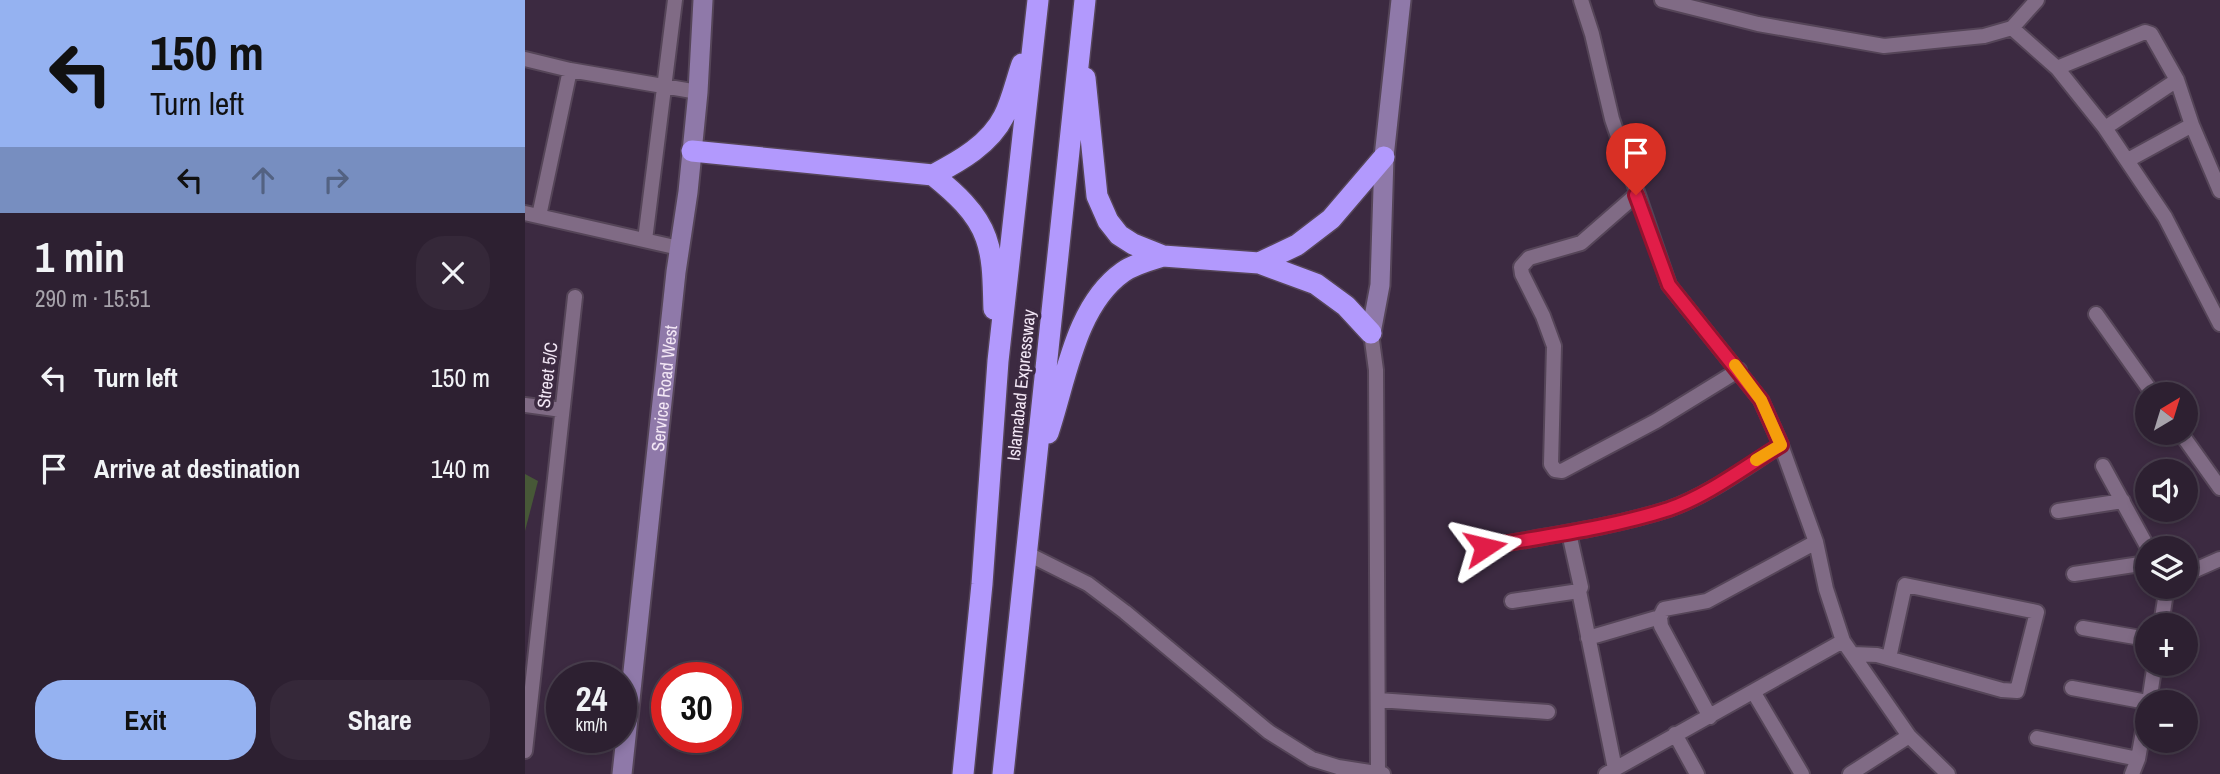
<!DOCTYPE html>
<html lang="en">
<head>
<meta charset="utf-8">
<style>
  body { margin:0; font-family:"Archivo Narrow",sans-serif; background:#352839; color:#f1f3f6; height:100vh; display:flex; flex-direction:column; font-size:26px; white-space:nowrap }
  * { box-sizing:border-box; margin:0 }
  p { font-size:23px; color:#a7a3ab }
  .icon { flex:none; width:38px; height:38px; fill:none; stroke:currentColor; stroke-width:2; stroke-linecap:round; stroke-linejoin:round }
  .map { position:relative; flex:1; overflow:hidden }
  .details { display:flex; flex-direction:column; background:#2d2031; width:525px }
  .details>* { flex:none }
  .guide { background:#95b2f1; color:#111; overflow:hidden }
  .needle { width:46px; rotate:38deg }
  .controls { position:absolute; left:1610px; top:382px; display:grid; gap:14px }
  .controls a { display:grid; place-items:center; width:63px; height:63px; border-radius:50%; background:#2d2031; box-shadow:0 4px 10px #0003,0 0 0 2px #483e4d; font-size:35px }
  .speed { position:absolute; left:21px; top:662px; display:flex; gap:14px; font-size:35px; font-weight:700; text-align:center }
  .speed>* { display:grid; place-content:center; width:91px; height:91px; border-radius:50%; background:#2d2031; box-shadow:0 4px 10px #0003,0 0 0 2px #483e4d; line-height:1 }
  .speed small { font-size:18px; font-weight:400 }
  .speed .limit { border:10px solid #d22; background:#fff; color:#111 }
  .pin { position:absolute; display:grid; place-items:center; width:60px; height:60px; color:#fff; margin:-72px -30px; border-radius:50% 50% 50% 0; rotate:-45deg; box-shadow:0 0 7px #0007 }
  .pin .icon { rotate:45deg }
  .me { position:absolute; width:77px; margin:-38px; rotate:80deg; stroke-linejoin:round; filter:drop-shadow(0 0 5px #0008) }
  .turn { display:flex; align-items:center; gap:24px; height:147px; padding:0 35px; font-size:32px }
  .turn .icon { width:91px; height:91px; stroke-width:2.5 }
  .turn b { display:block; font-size:49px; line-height:60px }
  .lanes { display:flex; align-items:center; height:66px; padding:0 35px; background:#0003; justify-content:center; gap:35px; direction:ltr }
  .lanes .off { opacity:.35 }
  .round { display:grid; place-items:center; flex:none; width:74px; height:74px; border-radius:28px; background:#352839 }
  .summary { display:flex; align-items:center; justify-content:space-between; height:119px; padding:0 35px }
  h1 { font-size:42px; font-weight:800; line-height:52px }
  .primary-button { display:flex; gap:14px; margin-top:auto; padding:14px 35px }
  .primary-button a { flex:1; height:80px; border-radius:28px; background:#95b2f1; color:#111; font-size:28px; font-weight:800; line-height:80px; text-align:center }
  .primary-button a+a { background:#352839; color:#f1f3f6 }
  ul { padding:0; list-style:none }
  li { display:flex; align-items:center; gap:21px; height:91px; padding:0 35px }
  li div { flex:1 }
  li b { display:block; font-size:26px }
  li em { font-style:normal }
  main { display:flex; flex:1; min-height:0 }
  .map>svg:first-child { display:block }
</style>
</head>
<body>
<main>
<section class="details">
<div class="guide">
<div class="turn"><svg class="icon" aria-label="left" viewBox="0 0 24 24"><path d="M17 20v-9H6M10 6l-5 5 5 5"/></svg><div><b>150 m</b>Turn left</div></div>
<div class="lanes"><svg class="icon" aria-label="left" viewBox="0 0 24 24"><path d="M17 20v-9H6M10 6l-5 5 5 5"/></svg><svg class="icon off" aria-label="ahead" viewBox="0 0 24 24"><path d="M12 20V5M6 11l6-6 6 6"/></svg><svg class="icon off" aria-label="right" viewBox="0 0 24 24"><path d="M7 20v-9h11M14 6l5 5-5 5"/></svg></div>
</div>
<div class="summary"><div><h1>1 min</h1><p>290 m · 15:51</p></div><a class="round"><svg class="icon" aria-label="close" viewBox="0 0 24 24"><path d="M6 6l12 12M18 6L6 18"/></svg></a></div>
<ul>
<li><svg class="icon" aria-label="left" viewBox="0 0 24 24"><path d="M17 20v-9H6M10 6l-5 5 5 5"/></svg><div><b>Turn left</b></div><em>150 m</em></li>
<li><svg class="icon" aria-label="arrive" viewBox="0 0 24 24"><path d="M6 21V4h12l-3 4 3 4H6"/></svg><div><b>Arrive at destination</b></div><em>140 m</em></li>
</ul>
<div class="primary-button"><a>Exit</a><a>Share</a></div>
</section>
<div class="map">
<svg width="1695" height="774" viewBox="0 0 1695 774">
  <rect width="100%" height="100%" fill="#3c2a41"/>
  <path fill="#475837" d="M0,474L13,481L0,531Z"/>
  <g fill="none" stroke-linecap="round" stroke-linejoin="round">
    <g stroke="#554558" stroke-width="18">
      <path id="street" d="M1056,0L1067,34L1087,119L1144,285L1236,400L1256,445L1291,542L1301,589L1318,641L1384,736L1423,774
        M1137,0L1233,24L1359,46L1459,36L1487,28L1512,0
        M1487,28L1532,68L1580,128L1640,217L1695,324
        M0,59L45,70L173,92
        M1532,68L1620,32L1626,34L1652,80L1667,125L1695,191
        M1580,128L1652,80
        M1603,160L1667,125
        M1111,195L1056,243L1004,258L996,267L997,274L1018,316L1029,346L1026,464L1030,470L1037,471L1131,421L1214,370
        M0,213L154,248
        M14,216L45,70
        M120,240L150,0
        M1571,314L1628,394
        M846,333L851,370L853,774
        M0,405L37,410
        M1655,432L1695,488
        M1578,466L1623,548
        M1533,511L1598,501
        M1044,533L1056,587L1054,591L1090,769
        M960,547C1021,536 1085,528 1144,509C1184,495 1221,467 1256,445
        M501,553L563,584L600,612L744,732L787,759L813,767L858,774
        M1549,574L1622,563
        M1661,574L1695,559
        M987,601L1054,591
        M1135,617L1136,626L1185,717
        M1636,625L1642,586
        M1558,628L1622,639
        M1063,638L1135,617L1139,609L1182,601L1291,542
        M1328,654L1352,655L1477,690L1492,691L1512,612L1380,585L1364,658
        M1547,688L1622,702
        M1229,693L1277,774
        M853,700L1023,712
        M1624,702L1630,663
        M1150,734L1172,774
        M1512,738L1613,759
        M0,751L50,297
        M1081,774L1318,641
        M1325,774L1384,736
        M1607,774L1613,759L1622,709"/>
    </g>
    <g stroke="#554558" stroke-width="23">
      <g id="secondary">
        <path d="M846,333L855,285L859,157L876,0"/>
        <path id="s1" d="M97,774L151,272L163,192L173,92L178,0"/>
      </g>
    </g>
    <g stroke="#554558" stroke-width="24">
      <path id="highway" d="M560,78L572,196L583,221L594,235L608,244L638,256L734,263L772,245L806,219L859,157
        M167,151L408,175C435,161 465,144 479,116C487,100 491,81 497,64
        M408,175C429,192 452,212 461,238C469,260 468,286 469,309
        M734,263L791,284L821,306L846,333
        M523,433C541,380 550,306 598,272C609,264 625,260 638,256
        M438,774L457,584L473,361L513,0
        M478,774L560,0"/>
    </g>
    <use href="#street" stroke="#806b85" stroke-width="14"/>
    <use href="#secondary" stroke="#8f79a9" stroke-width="19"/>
    <use href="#highway" stroke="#b299fd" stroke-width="21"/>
  </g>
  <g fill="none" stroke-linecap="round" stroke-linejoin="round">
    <g stroke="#92132f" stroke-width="18">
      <path id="route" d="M960,547C1021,536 1085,528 1144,509C1184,495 1221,466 1256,445L1236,400L1144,285L1111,195"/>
    </g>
    <use href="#route" stroke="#e11d48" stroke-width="12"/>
    <path stroke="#f59e0b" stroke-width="12" d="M1210,365L1236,400L1256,445L1231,460"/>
  </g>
  <g text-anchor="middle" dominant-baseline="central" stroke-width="7" stroke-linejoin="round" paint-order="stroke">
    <g font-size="18" fill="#f2e6f5" stroke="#3c2a41">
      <text transform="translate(22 375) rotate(-83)">Street 5/C</text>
      <text transform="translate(496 385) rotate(-84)">Islamabad Expressway</text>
      <text stroke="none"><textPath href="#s1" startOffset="388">Service Road West</textPath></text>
    </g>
  </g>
</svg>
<div class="controls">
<a><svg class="needle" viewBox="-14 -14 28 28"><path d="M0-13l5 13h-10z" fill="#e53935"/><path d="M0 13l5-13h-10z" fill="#a7a3ab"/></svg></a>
<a><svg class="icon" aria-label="sound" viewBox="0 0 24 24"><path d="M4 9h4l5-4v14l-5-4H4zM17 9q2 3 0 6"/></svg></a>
<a><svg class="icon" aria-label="layers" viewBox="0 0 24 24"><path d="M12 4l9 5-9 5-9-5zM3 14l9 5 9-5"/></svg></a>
<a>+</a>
<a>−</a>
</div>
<div class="speed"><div>24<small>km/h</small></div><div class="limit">30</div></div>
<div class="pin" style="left:1111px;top:195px;background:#d93025"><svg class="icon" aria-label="arrive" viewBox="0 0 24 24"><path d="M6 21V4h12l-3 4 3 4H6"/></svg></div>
<svg class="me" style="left:960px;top:547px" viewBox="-20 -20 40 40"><path d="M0-17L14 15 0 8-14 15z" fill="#e11d48" stroke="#fff" stroke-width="4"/></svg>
</div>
</main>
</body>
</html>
